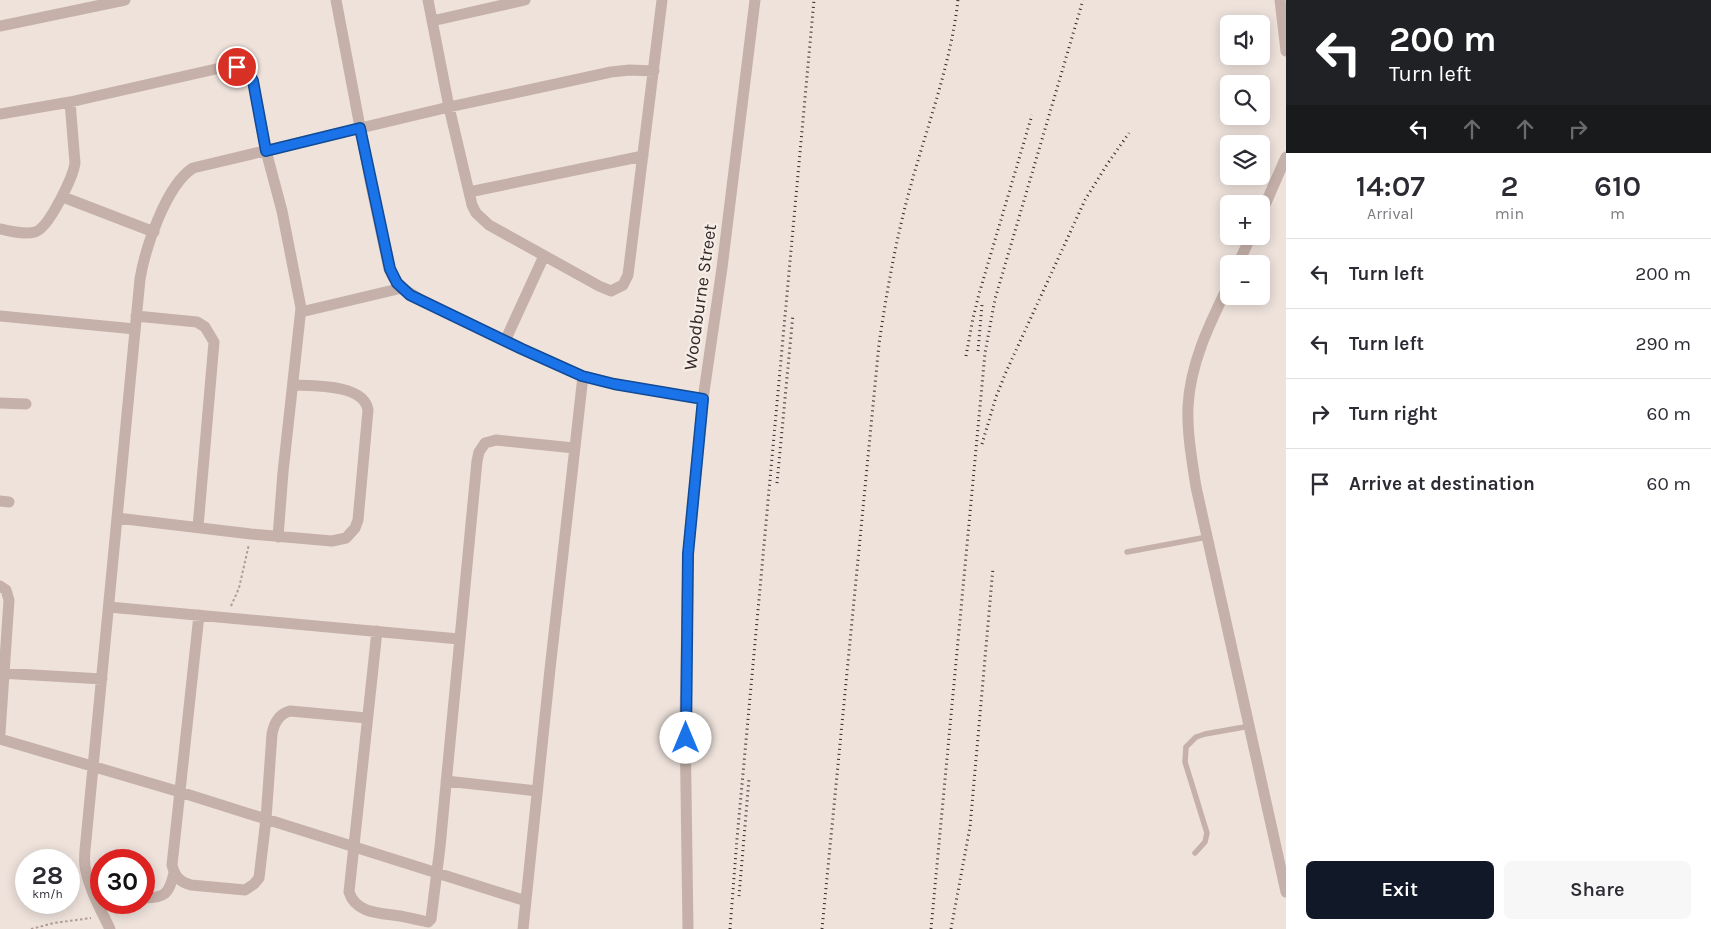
<!DOCTYPE html>
<html lang="en">
<head>
<meta charset="utf-8">
<style>
  body { margin:0; font-family:Karla,sans-serif; background:#f7f7f7; color:#2b2b33; height:100vh; display:flex; flex-direction:column; font-size:19px; white-space:nowrap }
  * { box-sizing:border-box; margin:0 }
  p { font-size:16px; color:#7c7c81 }
  .icon { flex:none; width:28px; height:28px; fill:none; stroke:currentColor; stroke-width:2; stroke-linecap:round; stroke-linejoin:round }
  .map { position:relative; flex:1; overflow:hidden }
  .sheet { display:flex; flex-direction:column; background:#fff; width:425px }
  .sheet>* { flex:none }
  .guide { background:#202124; color:#fff; overflow:hidden }
  .controls { position:absolute; left:1220px; top:15px; display:grid; gap:10px }
  .controls a { display:grid; place-items:center; width:50px; height:50px; border-radius:8px; background:#fff; box-shadow:0 2px 12px #0003; font-size:25px }
  .speed { position:absolute; left:15px; top:849px; display:flex; gap:10px; font-size:25px; font-weight:700; text-align:center }
  .speed>* { display:grid; place-content:center; width:65px; height:65px; border-radius:50%; background:#fff; box-shadow:0 2px 12px #0003; line-height:1 }
  .speed small { font-size:12px; font-weight:400 }
  .speed .limit { border:8px solid #d22; background:#fff; color:#111 }
  .pin { position:absolute; display:grid; place-items:center; width:42px; height:42px; color:#fff; margin:-21px; border:2px solid #fff; border-radius:50%; box-shadow:0 1px 5px #0007 }
  .me { position:absolute; width:55px; margin:-28px; rotate:0deg; stroke-linejoin:round; filter:drop-shadow(0 0 4px #0008) }
  .turn { display:flex; align-items:center; gap:18px; height:105px; padding:0 20px; font-size:22px }
  .turn .icon { width:65px; height:65px; stroke-width:2.5 }
  .turn b { display:block; font-size:35px; line-height:42px }
  .lanes { display:flex; align-items:center; height:48px; padding:0 20px; background:#0003; justify-content:center; gap:25px; direction:ltr }
  .lanes .off { opacity:.35 }
  .eta { display:flex; justify-content:space-evenly; align-items:center; height:85px; text-align:center }
  .eta b { font-size:30px; font-weight:600; line-height:35px }
  .primary-button { display:flex; gap:10px; margin-top:auto; padding:10px 20px }
  .primary-button a { flex:1; height:58px; border-radius:8px; background:#111827; color:#fff; font-size:20px; font-weight:600; line-height:58px; text-align:center }
  .primary-button a+a { background:#f7f7f7; color:#2b2b33 }
  ul { padding:0; list-style:none }
  li { display:flex; align-items:center; gap:15px; height:70px; padding:0 20px; border-top:1px solid #e1e1e2 }
  li div { flex:1 }
  li b { display:block; font-size:19px }
  li em { font-style:normal }
  main { display:flex; flex:1; min-height:0 }
  .map>svg:first-child { display:block }
</style>
</head>
<body>
<main>
<div class="map">
<svg width="1286" height="929" viewBox="0 0 1286 929">
  <rect width="100%" height="100%" fill="#eee2db"/>
  <g fill="none" stroke-linecap="round" stroke-linejoin="round">
    <path stroke="#b09b93" stroke-width="2" stroke-dasharray="2.5 2.5" stroke-linecap="butt" d="M231,606L239,588L249,544
      M31,929L54,923L91,918"/>
    <path stroke="#c5b1a9" stroke-width="5.5" d="M1127,552L1207,537
      M1195,853L1205,842L1207,833L1185,762L1186,747L1196,737L1205,734L1250,726"/>
    <path stroke="#c5b1a9" stroke-width="11" d="M336,0L370,180L389,269L393,277L402,288L421,300L522,349L583,376L614,384L703,399
      M428,0L449,107L472,205L476,213L489,225L599,286L611,291L623,285L628,275L662,0
      M1280,0L1286,51
      M432,21L525,0
      M0,26L125,0
      M0,114L70,102L229,66C241,68 247,71 253,81L266,151L282,211L301,308L283,472L278,537
      M469,192L643,156
      M63,197L154,232
      M1261,214L1286,157
      M0,229C11,231 24,235 35,232C49,228 73,177 75,163L70,102
      M1238,264L1251,236
      M1229,284C1210,323 1190,363 1188,407C1187,433 1192,461 1196,487L1286,892
      M301,312L402,288
      M0,316L135,329
      M136,316L197,322L205,327L214,342L198,527
      M505,341L544,256
      M0,403L26,404
      M0,501L9,502
      M117,518L251,534L332,541L346,538L355,528L358,520L368,410C364,384 314,386 293,385
      M0,586L6,590L9,600L0,733
      M109,607L459,639
      M199,615L172,865C175,877 180,882 191,885L245,890L254,884L259,878L266,819L272,734C274,723 279,714 290,711L367,718
      M377,631L349,892C356,914 381,913 400,916C410,918 419,920 428,922L431,919L440,847L477,461L479,452L485,443L496,440L574,448
      M0,673L102,679
      M0,739L180,792L526,901
      M446,781L537,791
      M144,898C165,898 169,894 174,873
      M110,929C101,910 90,891 86,871C83,861 85,850 86,840L140,279C145,249 166,185 193,168L449,107L611,72L630,70L654,71
      M523,929L550,669L583,376
      M688,929L685,719L688,554L703,399L722,268L755,0"/>
    <path stroke="#332928" stroke-width="3" stroke-dasharray="1 4" stroke-linecap="butt" d="M978,351L982,305
      M966,356L973,318L979,294L1032,115
      M982,444L996,397L1006,372L1085,200L1108,163L1129,133
      M777,483L793,314
      M739,896L749,779
      M730,929L737,839L814,0
      M822,929L879,344C887,289 897,234 912,181C929,121 951,62 958,0
      M931,929L985,353L995,299L1083,0
      M951,929L970,827L993,568"/>
  </g>
  <g fill="none" stroke-linecap="round" stroke-linejoin="round">
    <g stroke="#114b97" stroke-width="12">
      <path id="route" d="M237,67L249,73L253,81L266,151L360,128L390,269L397,283L410,295L522,349L582,376L614,384L703,399L688,554L686,738"/>
    </g>
    <use href="#route" stroke="#1a73e8" stroke-width="9"/>
  </g>
  <g text-anchor="middle" dominant-baseline="central" stroke-width="4.5" stroke-linejoin="round" paint-order="stroke">
    <g font-size="18" fill="#332928" stroke="#f7ede7">
      <text transform="translate(700 297) rotate(-82)">Woodburne Street</text>
    </g>
  </g>
</svg>
<div class="controls">
<a><svg class="icon" aria-label="sound" viewBox="0 0 24 24"><path d="M4 9h4l5-4v14l-5-4H4zM17 9q2 3 0 6"/></svg></a>
<a><svg class="icon" aria-label="search" viewBox="0 0 24 24"><circle cx="10" cy="10" r="6"/><path d="M15 15l6 6"/></svg></a>
<a><svg class="icon" aria-label="layers" viewBox="0 0 24 24"><path d="M12 4l9 5-9 5-9-5zM3 14l9 5 9-5"/></svg></a>
<a>+</a>
<a>−</a>
</div>
<div class="speed"><div>28<small>km/h</small></div><div class="limit">30</div></div>
<div class="pin" style="left:237px;top:67px;background:#d93025"><svg class="icon" aria-label="arrive" viewBox="0 0 24 24"><path d="M6 21V4h12l-3 4 3 4H6"/></svg></div>
<svg class="me" style="left:686px;top:738px" viewBox="-20 -20 40 40"><circle r="19" fill="#fff"/><path d="M0-13L10 11 0 6-10 11z" fill="#1a73e8"/></svg>
</div>
<section class="sheet">
<div class="guide">
<div class="turn"><svg class="icon" aria-label="left" viewBox="0 0 24 24"><path d="M17 20v-9H6M10 6l-5 5 5 5"/></svg><div><b>200 m</b>Turn left</div></div>
<div class="lanes"><svg class="icon" aria-label="left" viewBox="0 0 24 24"><path d="M17 20v-9H6M10 6l-5 5 5 5"/></svg><svg class="icon off" aria-label="ahead" viewBox="0 0 24 24"><path d="M12 20V5M6 11l6-6 6 6"/></svg><svg class="icon off" aria-label="ahead" viewBox="0 0 24 24"><path d="M12 20V5M6 11l6-6 6 6"/></svg><svg class="icon off" aria-label="right" viewBox="0 0 24 24"><path d="M7 20v-9h11M14 6l5 5-5 5"/></svg></div>
</div>
<div class="eta">
<div><b>14:07</b><p>Arrival</p></div>
<div><b>2</b><p>min</p></div>
<div><b>610</b><p>m</p></div>
</div>
<ul>
<li><svg class="icon" aria-label="left" viewBox="0 0 24 24"><path d="M17 20v-9H6M10 6l-5 5 5 5"/></svg><div><b>Turn left</b></div><em>200 m</em></li>
<li><svg class="icon" aria-label="left" viewBox="0 0 24 24"><path d="M17 20v-9H6M10 6l-5 5 5 5"/></svg><div><b>Turn left</b></div><em>290 m</em></li>
<li><svg class="icon" aria-label="right" viewBox="0 0 24 24"><path d="M7 20v-9h11M14 6l5 5-5 5"/></svg><div><b>Turn right</b></div><em>60 m</em></li>
<li><svg class="icon" aria-label="arrive" viewBox="0 0 24 24"><path d="M6 21V4h12l-3 4 3 4H6"/></svg><div><b>Arrive at destination</b></div><em>60 m</em></li>
</ul>
<div class="primary-button"><a>Exit</a><a>Share</a></div>
</section>
</main>
</body>
</html>
